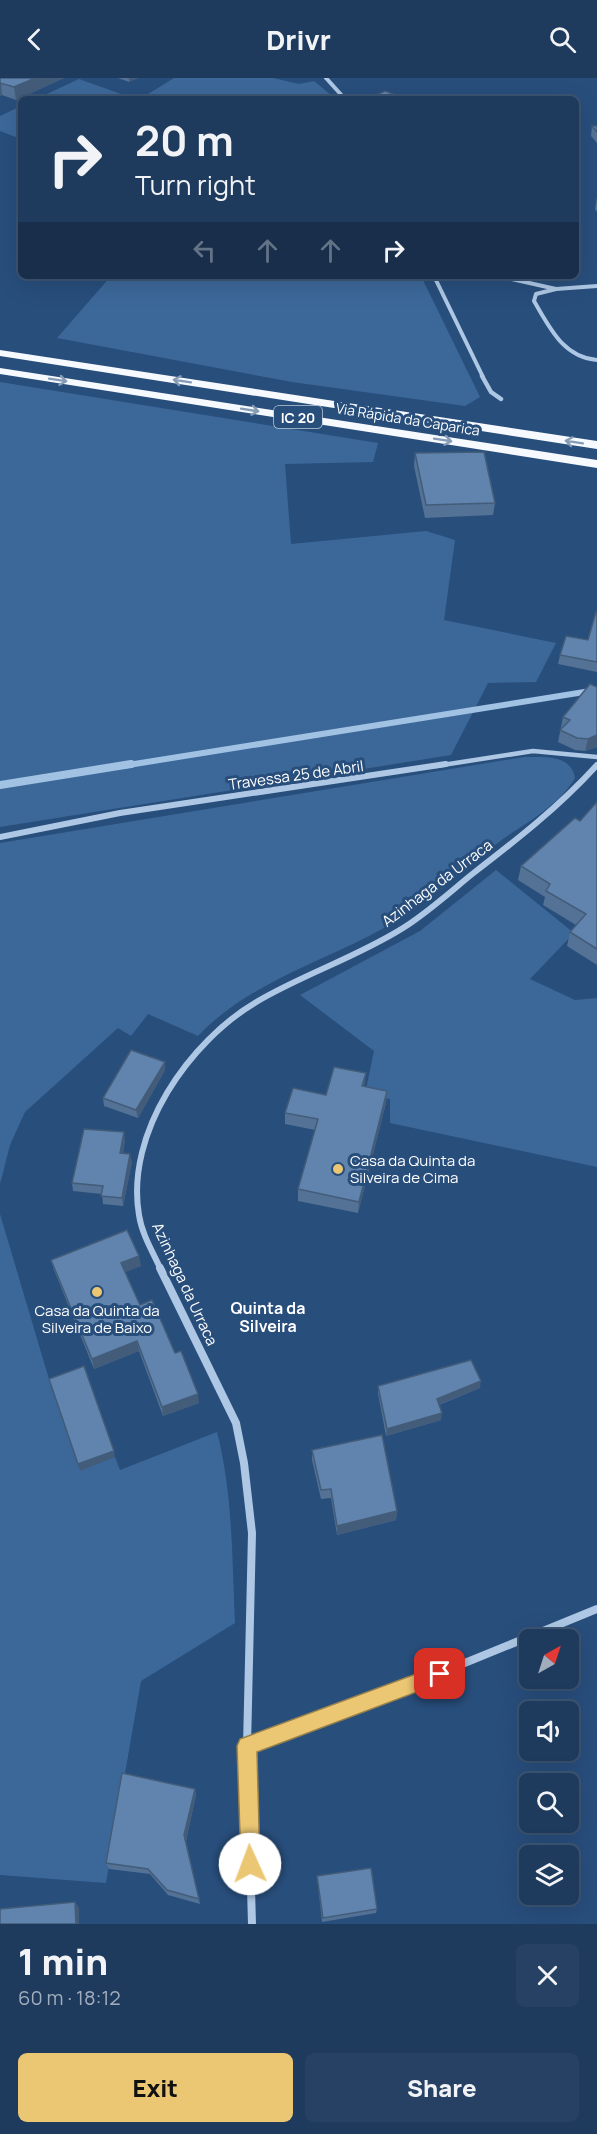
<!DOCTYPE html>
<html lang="en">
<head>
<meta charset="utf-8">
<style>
  body { margin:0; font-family:Manrope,sans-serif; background:#264163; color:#f1f3f6; height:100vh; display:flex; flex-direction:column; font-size:22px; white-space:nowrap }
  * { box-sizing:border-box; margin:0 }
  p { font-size:20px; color:#a1adbc }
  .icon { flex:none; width:33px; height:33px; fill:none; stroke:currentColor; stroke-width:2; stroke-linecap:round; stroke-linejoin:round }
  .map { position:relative; height:1846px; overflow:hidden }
  .sheet { display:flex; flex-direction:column; background:#1e3a5d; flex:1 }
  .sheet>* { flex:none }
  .top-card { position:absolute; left:18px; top:18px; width:561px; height:183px; border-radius:9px; box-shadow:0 6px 24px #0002,0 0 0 2px #3c5472; background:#1e3a5d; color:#f1f3f6; overflow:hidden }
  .needle { width:39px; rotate:39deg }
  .buttons { position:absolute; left:519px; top:1551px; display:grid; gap:12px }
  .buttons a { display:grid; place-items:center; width:60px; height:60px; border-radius:9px; background:#1e3a5d; box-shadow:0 6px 24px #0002,0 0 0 2px #3c5472; font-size:30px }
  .pin { position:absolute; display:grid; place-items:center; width:51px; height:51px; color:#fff; margin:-26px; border-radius:12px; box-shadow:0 3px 9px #0006 }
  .me { position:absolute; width:66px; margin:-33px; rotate:358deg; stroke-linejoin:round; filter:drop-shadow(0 0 4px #0008) }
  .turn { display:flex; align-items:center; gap:21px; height:126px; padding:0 18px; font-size:27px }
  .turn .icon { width:78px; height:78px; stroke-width:2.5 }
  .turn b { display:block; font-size:42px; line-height:51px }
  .lanes { display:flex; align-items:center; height:57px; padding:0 18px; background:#0003; justify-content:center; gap:30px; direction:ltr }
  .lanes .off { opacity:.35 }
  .round { display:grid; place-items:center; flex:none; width:63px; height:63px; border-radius:9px; background:#264163 }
  .head { display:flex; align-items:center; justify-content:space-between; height:102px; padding:0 18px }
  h1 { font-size:36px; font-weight:800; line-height:45px }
  .primary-button { display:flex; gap:12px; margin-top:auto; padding:12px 18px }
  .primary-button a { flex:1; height:69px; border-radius:9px; background:#ebc773; color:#111; font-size:24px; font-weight:800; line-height:69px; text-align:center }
  .primary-button a+a { background:#264163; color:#f1f3f6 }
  header { display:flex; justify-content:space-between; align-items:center; height:78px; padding:0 18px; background:#1e3a5d; font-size:27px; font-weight:800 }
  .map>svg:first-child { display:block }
</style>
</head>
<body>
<header><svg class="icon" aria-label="back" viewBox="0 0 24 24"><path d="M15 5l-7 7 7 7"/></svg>Drivr<svg class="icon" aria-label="search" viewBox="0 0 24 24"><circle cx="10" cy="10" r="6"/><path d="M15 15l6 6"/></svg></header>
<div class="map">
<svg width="597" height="1846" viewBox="0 0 597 1846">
  <rect width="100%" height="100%" fill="#284e7c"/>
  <path fill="#3c6899" d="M174,0H273L299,6L314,3L336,21H140Z
    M79,1L135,21H36Z
    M21,28V61L0,53V38Z
    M111,198H421L480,319L465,328L292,304L57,260Z
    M0,304L378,365L373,384L285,386L291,466L426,453L455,462L444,542L556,565L536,604L488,605L451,677L0,749Z
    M524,679C544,679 571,676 575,700C557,730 526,744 499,764C461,792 428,827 386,849C323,884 248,905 198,958L148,936L131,958L118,950L25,1034L10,1067L0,1106V765Z
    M496,792L574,855L530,901L575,922L597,920V1089L390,1045V1021L365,1016L374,973L300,917L420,853Z
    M0,1136L51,1308L80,1392L115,1379L120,1392L217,1354C233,1416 232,1481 235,1545L141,1603L106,1805L0,1797Z"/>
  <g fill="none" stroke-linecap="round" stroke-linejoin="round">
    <path stroke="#a2c2e4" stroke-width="6" d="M122,688L597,612"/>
    <path stroke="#a2c2e4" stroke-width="8" d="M0,707L131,686"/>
    <path stroke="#adc7e4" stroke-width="4" d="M326,0L345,21
      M434,198L483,299
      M498,198L556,211L597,208
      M556,211L536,216L534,223C550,250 563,279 597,282"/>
    <path stroke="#adc7e4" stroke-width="4.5" d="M482,298L491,314L501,321
      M436,688L533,673L597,679"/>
    <path stroke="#adc7e4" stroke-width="6" d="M0,759L120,735L446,686
      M161,1192C153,1174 142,1157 139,1137C125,1055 189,963 258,923C304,896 357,879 403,850C427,835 449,815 471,797C515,763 559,729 597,687"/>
    <path stroke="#adc7e4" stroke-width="8" d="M160,1190L236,1345L244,1385L252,1455L247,1668L252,1846
      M247,1668L423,1602L597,1531"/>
    <path fill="#f6f9fe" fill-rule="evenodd" d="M0,272L597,363V371L0,278Z
      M0,290L597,382V390L0,296Z"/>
  </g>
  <path fill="#537295" d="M0,0H64L16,22L2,17L0,18Z
    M118,0H138L129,4Z
    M592,48H597V65L591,58Z
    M597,119V134L595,131Z
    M415,375L495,425L493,437L425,440L414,388Z
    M597,535V594L558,586L560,577L588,562Z
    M597,609V669L585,673L575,672L558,664L563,639Z
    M597,724V887L567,868L570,854L576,847L543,827L545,819L518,802L521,788L580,743Z
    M165,984V992L138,1040L104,1028L103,1020Z
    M364,1008L387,1013L386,1025L358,1135L298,1123V1111L315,1052L285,1046V1035L326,1017Z
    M125,1062L123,1075L132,1084L123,1128L103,1126L102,1116L73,1113L72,1105Z
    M51,1182L141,1188L125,1194L140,1227L175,1275L199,1325L163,1338L139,1273L94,1291L54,1192Z
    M378,1308L480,1310L439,1327L441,1342L386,1358L378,1315Z
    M312,1372L397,1433L396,1442L337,1457L331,1420L321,1421L312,1382Z
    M195,1711L196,1717L186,1763L200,1826L168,1817L150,1796L109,1791L106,1785Z
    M317,1798L377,1831L376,1835L322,1844Z"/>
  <path fill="#435c79" d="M35,0H64L16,22L14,9Z
    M129,0H138L129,4Z
    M1,4L2,17L0,18V5Z
    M597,657V669L585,673L588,661Z
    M165,984V992L138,1040L136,1032Z
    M366,995L365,1007L361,1020L362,1008Z
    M387,1013L386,1025L358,1135L359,1124Z
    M124,1054L125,1062L121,1083L120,1075Z
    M130,1076L132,1084L123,1128L122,1120Z
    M139,1178L141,1188L123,1195L121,1185Z
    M137,1263L139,1273L94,1291L92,1281Z
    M481,1303L480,1310L435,1328L437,1321Z
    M198,1316L199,1325L163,1338L162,1329Z
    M442,1335L441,1342L386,1358L387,1351Z
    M114,1373L115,1379L80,1393L78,1386Z
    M397,1433L396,1442L337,1457V1448Z
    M195,1711L196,1717L186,1763L200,1826L184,1757Z
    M75,1824L79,1830V1846H76Z"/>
  <path fill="#6084ad" stroke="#435c79" stroke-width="1.5" d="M0,0H35L14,9L0,5Z
    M385,13L393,16L395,21H368Z
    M592,48H597V54Z
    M484,374L495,425L426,427L415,375Z
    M596,534L597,535V584L560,577L566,558L588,562Z
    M590,606L597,609V657L588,661L577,660L560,652L570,642L563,639Z
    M597,724V871L570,854L586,836L546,813L550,806L521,788L575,740L580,743Z
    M131,972L165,984L136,1032L103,1020Z
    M334,989L366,995L362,1008L387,1013L359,1124L298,1111L318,1041L285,1035L293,1010L326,1017Z
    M84,1051L124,1054L120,1075L130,1076L122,1120L101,1118L103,1108L72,1105Z
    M127,1152L139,1178L121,1185L140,1227L152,1222L175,1275L181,1273L198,1316L162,1329L137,1263L92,1281L51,1182Z
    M471,1282L481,1303L437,1321L442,1335L387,1351L378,1308Z
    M84,1288L114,1373L78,1386L49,1301Z
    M382,1357L397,1433L337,1448L331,1411L321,1412L312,1372Z
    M122,1695L195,1711L184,1757L199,1821L167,1812L148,1791L106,1785Z
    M371,1790L377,1831L323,1840L317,1798Z
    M75,1824L76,1846H0V1831Z"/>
  <defs><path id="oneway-shaft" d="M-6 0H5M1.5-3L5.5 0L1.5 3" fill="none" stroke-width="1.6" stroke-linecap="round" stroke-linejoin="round" transform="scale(1.5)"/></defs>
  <g stroke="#859bb6">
    <use href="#oneway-shaft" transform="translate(58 302) rotate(9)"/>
    <use href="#oneway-shaft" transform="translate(182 303) rotate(-171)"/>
    <use href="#oneway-shaft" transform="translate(250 332) rotate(9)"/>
    <use href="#oneway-shaft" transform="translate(443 362) rotate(9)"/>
    <use href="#oneway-shaft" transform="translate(574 364) rotate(-171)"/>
  </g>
  <path fill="#ebc773" stroke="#99814b" stroke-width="1.5" d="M440,1587L446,1589L449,1596L446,1603L257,1674L260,1786L257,1793L250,1796L244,1793L241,1786L237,1668L240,1661Z"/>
  <g fill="#ebc773" stroke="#284e7c" stroke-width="2">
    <circle cx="338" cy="1091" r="6"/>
    <circle cx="97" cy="1214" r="6"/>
  </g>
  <g text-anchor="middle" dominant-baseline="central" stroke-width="6" stroke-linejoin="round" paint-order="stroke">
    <rect fill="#284e7c" stroke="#becad8" stroke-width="1.5" x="274" y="328" width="48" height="22" rx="4.5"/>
    <g font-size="14" font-weight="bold" fill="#fff">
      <text x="298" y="339">IC 20</text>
    </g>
    <g font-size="14" fill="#fff" stroke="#284e7c">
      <text transform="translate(408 341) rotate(9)">Via Rápida da Caparica</text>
    </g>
    <g font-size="15" fill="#fff" stroke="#284e7c">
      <text transform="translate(296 697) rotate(-8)">Travessa 25 de Abril</text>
      <text transform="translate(437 805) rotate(-37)">Azinhaga da Urraca</text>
      <text transform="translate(185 1206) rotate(65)">Azinhaga da Urraca</text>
    </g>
    <g font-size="15" fill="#fff" stroke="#284e7c" text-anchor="start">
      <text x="350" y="1082">Casa da Quinta da<tspan x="350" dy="17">Silveira de Cima</tspan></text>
      <text x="97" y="1232" text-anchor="middle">Casa da Quinta da<tspan x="97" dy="17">Silveira de Baixo</tspan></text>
    </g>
    <g font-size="16" font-weight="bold" fill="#fff" stroke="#284e7c">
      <text x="268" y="1230">Quinta da<tspan x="268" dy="18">Silveira</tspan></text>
    </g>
  </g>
</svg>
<div class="buttons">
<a><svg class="needle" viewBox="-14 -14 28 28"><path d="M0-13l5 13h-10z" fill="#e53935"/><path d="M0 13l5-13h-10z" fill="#a1adbc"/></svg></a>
<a><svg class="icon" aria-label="sound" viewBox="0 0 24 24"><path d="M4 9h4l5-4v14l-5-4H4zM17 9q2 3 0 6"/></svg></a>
<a><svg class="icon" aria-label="search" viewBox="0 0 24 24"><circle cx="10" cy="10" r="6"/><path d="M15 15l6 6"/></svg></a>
<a><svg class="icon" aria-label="layers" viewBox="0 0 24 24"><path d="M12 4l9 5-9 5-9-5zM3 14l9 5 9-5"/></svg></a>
</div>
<div class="pin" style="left:440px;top:1596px;background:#d93025"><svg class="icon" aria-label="arrive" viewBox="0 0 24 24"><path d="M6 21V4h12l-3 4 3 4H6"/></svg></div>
<svg class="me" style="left:250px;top:1786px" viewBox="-20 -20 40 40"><circle r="19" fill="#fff"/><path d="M0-13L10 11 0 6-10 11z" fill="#ebc773"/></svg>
<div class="top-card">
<div class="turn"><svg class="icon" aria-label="right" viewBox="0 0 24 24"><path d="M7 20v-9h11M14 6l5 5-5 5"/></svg><div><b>20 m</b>Turn right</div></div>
<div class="lanes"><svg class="icon off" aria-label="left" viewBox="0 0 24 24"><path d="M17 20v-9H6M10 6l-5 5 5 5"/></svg><svg class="icon off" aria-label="ahead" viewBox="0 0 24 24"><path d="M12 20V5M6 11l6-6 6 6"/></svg><svg class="icon off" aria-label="ahead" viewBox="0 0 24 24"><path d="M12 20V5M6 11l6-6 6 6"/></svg><svg class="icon" aria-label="right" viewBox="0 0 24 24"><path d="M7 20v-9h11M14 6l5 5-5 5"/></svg></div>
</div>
</div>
<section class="sheet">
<div class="head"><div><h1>1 min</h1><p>60 m · 18:12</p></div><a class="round"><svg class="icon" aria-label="close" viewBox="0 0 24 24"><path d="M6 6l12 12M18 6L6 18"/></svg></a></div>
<div class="primary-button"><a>Exit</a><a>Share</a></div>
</section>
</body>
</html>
